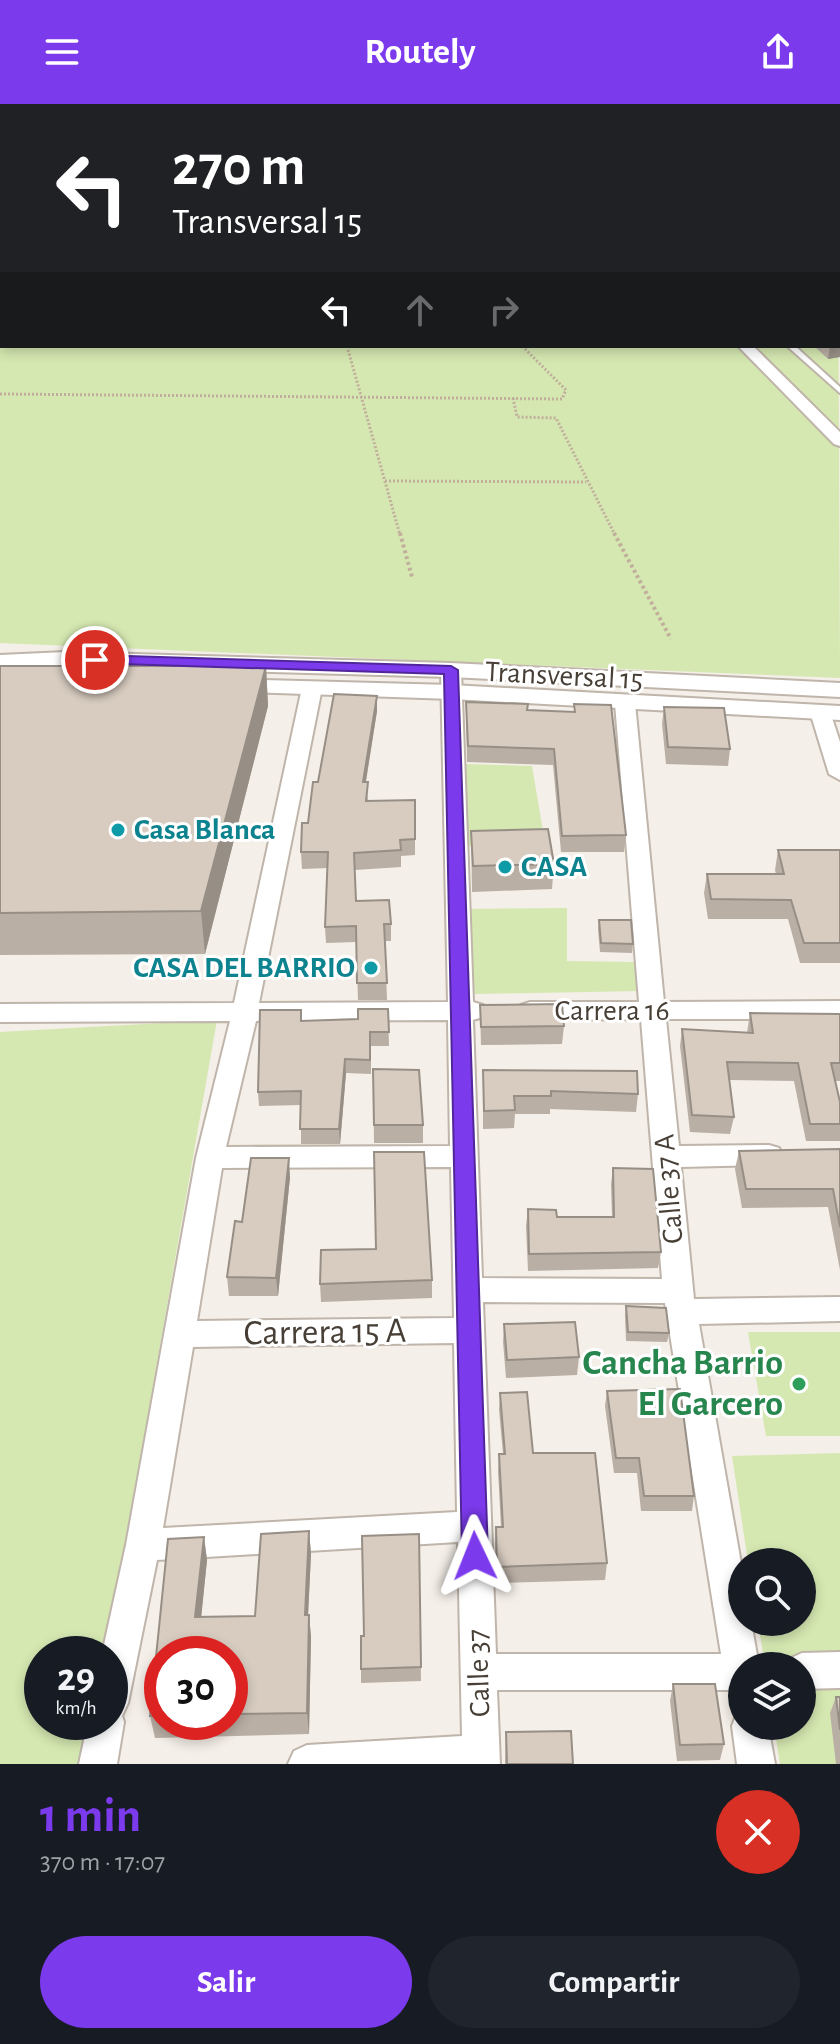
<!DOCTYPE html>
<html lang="es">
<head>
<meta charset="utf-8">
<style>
  body { margin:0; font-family:"Alegreya Sans",sans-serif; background:#20242c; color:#f1f3f6; height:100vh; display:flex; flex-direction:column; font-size:30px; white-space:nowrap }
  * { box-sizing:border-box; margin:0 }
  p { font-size:26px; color:#9ea1a6 }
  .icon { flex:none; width:44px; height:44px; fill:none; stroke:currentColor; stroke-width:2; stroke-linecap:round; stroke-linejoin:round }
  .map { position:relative; height:1660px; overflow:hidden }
  .details { display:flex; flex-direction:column; background:#171b24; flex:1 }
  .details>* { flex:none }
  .hud { position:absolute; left:0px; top:0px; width:840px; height:244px; box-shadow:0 4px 12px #0003; background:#202124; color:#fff; overflow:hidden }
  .controls { position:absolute; left:728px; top:1444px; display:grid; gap:16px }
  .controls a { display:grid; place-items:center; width:88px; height:88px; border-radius:50%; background:#171b24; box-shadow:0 4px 12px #0003; font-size:40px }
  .speed { position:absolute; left:24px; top:1532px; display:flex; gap:16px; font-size:40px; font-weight:700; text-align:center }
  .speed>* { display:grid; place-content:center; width:104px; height:104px; border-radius:50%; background:#171b24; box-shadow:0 4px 12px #0003; line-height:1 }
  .speed small { font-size:20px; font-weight:400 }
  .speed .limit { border:12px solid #d22; background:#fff; color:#111 }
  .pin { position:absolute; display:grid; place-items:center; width:68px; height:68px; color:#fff; margin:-34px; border:4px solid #fff; border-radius:50%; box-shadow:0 2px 8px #0007 }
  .me { position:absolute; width:88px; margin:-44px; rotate:358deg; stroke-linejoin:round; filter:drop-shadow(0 0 6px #0008) }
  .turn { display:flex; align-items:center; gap:28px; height:168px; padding:0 40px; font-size:36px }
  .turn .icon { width:104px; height:104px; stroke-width:2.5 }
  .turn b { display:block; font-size:56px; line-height:68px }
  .lanes { display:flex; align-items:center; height:76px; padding:0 40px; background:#0003; justify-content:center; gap:40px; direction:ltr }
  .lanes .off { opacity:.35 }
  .round { display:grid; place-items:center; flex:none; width:84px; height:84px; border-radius:42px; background:#20242c }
  .summary { display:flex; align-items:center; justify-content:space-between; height:136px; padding:0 40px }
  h1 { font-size:48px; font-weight:600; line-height:60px; color:#7c3aed }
  .action { display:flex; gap:16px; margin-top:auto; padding:16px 40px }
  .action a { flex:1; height:92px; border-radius:48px; background:#7c3aed; color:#fff; font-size:32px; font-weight:600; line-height:92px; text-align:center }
  .action a+a { background:#20242c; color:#f1f3f6 }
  header { display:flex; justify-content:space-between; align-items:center; height:104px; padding:0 40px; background:#7c3aed; color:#fff; font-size:36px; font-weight:600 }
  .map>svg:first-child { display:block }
</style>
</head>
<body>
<header><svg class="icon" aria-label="menu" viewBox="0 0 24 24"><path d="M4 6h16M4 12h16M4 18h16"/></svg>Routely<svg class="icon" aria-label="share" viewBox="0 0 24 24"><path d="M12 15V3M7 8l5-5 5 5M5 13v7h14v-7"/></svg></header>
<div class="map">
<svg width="840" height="1660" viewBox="0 0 840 1660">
  <rect width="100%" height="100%" fill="#f4efe8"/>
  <path fill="#d5e8b1" d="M0,43L2,242H838V111L840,574L0,539Z
    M464,660L532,662L545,739L463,742Z
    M567,804V857L636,858L640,887L475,890L466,805Z
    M217,916L106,1550H42V1618H94L87,1660H0V928Z
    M748,1228H840V1332H766Z
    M840,1349V1660H780L774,1622H802V1562H765L758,1518H802V1458H748L732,1352Z"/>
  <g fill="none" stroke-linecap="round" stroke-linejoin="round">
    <g stroke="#bfb5aa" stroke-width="4">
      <path id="service" d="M838,34H840V38H838Z
        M787,242H795L840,283V289Z"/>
    </g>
    <g stroke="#bfb5aa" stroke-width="4">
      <path id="minor" d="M295,0H305L306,2H296Z
        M497,0H508L509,2H498Z
        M738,242H753L840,328V342L834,340Z
        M451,560L461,566L473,898L483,901L487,907L483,913L473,916L482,1174L662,1175L641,915L530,916L521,913L517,907L521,901L530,898H639L615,599L618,595L625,593L635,599L664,898L840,897V915H666L679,1042L769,1041L779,1044L783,1051L779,1058L769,1061L681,1063L694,1195L840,1193V1217L699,1220L742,1465V1518H751L759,1562H742V1586H497L500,1660H288L294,1647L307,1641L462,1632L458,1438L157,1456L128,1599L122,1612L124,1618L117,1660H79L88,1618H110V1550H102L126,1441L196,1054L230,917L0,918V900L234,899L302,584L312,578L322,584L259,899L448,898L441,566ZM448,916L450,1042L226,1043L256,917ZM451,1063L454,1214L197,1217L222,1064ZM483,1198L665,1199L721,1550H496ZM454,1239L457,1408L163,1424L193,1243Z
        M820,602L830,608L840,638V676L829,670L810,608Z
        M840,1548V1584L802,1585V1562H786L789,1555L802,1549Z
        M742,1607V1622H768L775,1660H737L732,1622L737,1609Z"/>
    </g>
    <g stroke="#bfb5aa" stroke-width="4">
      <path id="tertiary" d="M65,548L451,559L840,579V593L451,573L65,562L0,565V551Z
        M229,575L452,581L840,602V616L452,595L221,587L217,582L221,577Z"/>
    </g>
    <g stroke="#d3bd98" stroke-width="4">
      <path id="secondary" d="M436,0H476L435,2Z
        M518,0H556L517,2Z
        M0,36H2L0,46Z"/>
    </g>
    <path stroke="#c1af9c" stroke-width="3" stroke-dasharray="2 2" stroke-linecap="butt" d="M347,242L400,431
      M0,290L562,295L566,286L522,242
      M513,294L517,313L556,314L615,431
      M385,377L586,378"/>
    <path stroke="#c1af9c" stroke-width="4" stroke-dasharray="3 3" stroke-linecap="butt" d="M400,429L412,473
      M614,429L671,535"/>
    <use href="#service" fill="#fff" fill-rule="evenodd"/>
    <use href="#minor" fill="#fff" fill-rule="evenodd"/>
    <use href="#tertiary" fill="#fff" fill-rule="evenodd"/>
    <use href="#secondary" fill="#feebc7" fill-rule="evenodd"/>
  </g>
  <path fill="#baafa5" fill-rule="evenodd" d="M839,131L840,253L828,255L814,242H838Z
    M0,562H266L268,602L205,850L0,851Z
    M377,592V607L366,678L368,697L415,696V751L401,752V763L355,766L356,797L391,820V837H385L387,896H358L356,838L326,839L325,823L328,764L302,765L301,748L318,678Z
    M466,598L527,606L574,608V600L626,731L624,748H561L553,661L467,658Z
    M664,603L730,645L728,662L666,660L662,620Z
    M471,727L554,760L552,785L472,788Z
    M778,746H840V859H800L788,815H708L704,789L707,770H776L775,766Z
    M599,816L633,840L632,849L600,848L598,825Z
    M480,901L564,922L562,940L481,941Z
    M388,905L389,942H371V970L346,969L340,1040H301V1001L259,1002L258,988L301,906V917L358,915Z
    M750,909L840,910V977H835L840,998V1037H806L794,977L729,976L734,1013L730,1030L690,1028L680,942L682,925L747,929Z
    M373,965L423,1021V1039H374Z
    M483,966L638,990L636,1008L550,1005V1010H515L514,1024L483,1025Z
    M840,1045V1166L828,1103L742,1104L735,1065L739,1047Z
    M613,1064L661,1148L658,1164L528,1167L526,1122L528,1105L557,1113H612L611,1080Z
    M290,1073L278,1192H229L227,1173L242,1118Z
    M432,1176V1194L321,1198L320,1180Z
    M626,1202L669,1229L667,1238L626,1237L625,1212Z
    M504,1220L579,1253L577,1271L506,1274L503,1238Z
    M607,1287L694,1392L692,1407H641L637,1369H614L605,1302Z
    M500,1289L533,1349L607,1459L605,1476L496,1479L495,1439L496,1423H501L498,1367L499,1350H503L499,1306Z
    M309,1427L311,1450L308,1511H309L311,1533L309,1630L155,1634L150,1612L168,1435L204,1433L207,1456L201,1513L255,1512L261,1430ZM162,1550H230V1618H162Z
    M419,1430L421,1577L361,1579V1565L364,1532Z
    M673,1580L724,1640L720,1656L677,1657L670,1597Z
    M836,1593H840V1660H836L830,1609Z
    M506,1628L573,1660H505Z"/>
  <path fill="#978f86" d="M838,94H840V111H838Z
    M838,234H840V253L828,255L830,242H838Z
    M266,562L268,602L205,850L201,807Z
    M377,592V607L363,694V678Z
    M345,955L346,969L340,1040L339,1025Z
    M289,1054L290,1073L278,1192L276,1174Z
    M309,1427L311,1450L307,1533L305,1511Z
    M204,1433L207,1456L199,1535L195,1513Z
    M309,1511L311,1533L309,1630L307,1609Z"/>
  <path fill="#d8ccc0" stroke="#978f86" stroke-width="2" d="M31,0H112V2H31Z
    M133,0H275L276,2H134Z
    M838,38L840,40V68L838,67Z
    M2,56V94L0,95V58Z
    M838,72H840V77L838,76L840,94H838Z
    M2,116V134H0V117Z
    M838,119L840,121V131H839V139H840V234H838Z
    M0,562H266L201,807L0,809Z
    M334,590L377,592L363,678H368L366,697L415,696V735L400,736L401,746L354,749L356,797L389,796L391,820H384L387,879H357L356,822L325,823L328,748H301L302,719H308L313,678H318Z
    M466,598L528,600L527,606L575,608L574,600L611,601L626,731L562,732L554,645L468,642Z
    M664,603L724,604L730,645L668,643Z
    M548,725L554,760L473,762L471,727Z
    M778,746H840V839H804L791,796L711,795L707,770H784Z
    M599,816H631L633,840L601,839Z
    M562,900L564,922L481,923L480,901Z
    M358,905H388L389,928H370V956L345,955L339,1025H300L301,987L258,988L260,906H301V917L358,915Z
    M750,909L840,910V959H831L840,998V1020H810L798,959L727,958L734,1013L692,1011L682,925L753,929Z
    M373,965L419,966L423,1021H374Z
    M483,966L637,967L638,990L551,987V992H514L515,1006L484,1007Z
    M840,1045V1123L833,1085H746L739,1047Z
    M374,1048H424L432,1176L320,1180L321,1146L376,1145Z
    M251,1054H289L276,1174L227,1173L235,1117L242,1118Z
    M613,1064L653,1065L661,1148L529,1150L528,1105L556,1106L557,1113H614Z
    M626,1202L666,1204L669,1229L628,1228Z
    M575,1218L579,1253L507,1256L504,1220Z
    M680,1285L694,1392H644L639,1354H616L607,1287Z
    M527,1288L533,1349H595L607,1459L497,1463L496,1423H503L499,1350H505L500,1289Z
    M309,1427L305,1511H309L307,1609L230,1610V1550H162V1612H150L168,1435L204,1433L195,1513L255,1512L261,1430Z
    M419,1430L421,1563L361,1565V1532H364L362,1432Z
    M673,1580H715L724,1640L680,1641Z
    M836,1593H840V1626Z
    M571,1627L573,1660H507L506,1628Z"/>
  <path fill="#7c3aed" stroke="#51269a" stroke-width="2" d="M95,551L451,562L458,566L488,1452L485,1460L475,1464L466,1460L462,1452L444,570L89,559V553Z"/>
  <g fill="#0f9aa8" stroke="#fff" stroke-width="3">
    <circle cx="118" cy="726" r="8"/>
    <circle cx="505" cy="763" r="8"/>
    <circle cx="371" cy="864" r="8"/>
  </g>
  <circle fill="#2e9e5b" stroke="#fff" stroke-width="3" cx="799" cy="1280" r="8"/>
  <g text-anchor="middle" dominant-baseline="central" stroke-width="6" stroke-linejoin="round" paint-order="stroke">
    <g font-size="30" fill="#473f36" stroke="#fff">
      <text transform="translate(564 572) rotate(3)">Transversal 15</text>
      <text x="612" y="907">Carrera 16</text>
      <text transform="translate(669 1085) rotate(-95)">Calle 37 A</text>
      <text transform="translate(479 1569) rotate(-92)">Calle 37</text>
    </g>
    <g font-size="30" font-weight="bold" fill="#0d838f" stroke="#fff" text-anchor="start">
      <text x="134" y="726">Casa Blanca</text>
      <text x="521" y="763">CASA</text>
      <text x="355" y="864" text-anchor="end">CASA DEL BARRIO</text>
    </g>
    <g font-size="36" fill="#473f36" stroke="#fff">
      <text transform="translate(325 1228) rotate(-1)">Carrera 15 A</text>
    </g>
    <g font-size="36" font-weight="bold" fill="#27864d" stroke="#fff" text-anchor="end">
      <text x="783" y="1259">Cancha Barrio<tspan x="783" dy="41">El Garcero</tspan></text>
    </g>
  </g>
</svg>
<div class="controls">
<a><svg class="icon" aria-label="search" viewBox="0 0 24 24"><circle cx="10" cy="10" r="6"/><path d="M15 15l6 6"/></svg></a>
<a><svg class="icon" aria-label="layers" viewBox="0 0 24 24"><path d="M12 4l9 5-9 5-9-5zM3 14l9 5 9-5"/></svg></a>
</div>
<div class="speed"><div>29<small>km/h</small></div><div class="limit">30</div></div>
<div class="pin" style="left:95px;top:556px;background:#d93025"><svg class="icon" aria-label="arrive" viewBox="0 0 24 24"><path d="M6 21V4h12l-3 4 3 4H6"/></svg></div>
<svg class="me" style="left:475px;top:1452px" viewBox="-20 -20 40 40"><path d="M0-17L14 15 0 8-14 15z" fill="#7c3aed" stroke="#fff" stroke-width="4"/></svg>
<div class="hud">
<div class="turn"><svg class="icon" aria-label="left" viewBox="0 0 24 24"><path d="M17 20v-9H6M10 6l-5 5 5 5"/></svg><div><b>270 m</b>Transversal 15</div></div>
<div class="lanes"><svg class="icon" aria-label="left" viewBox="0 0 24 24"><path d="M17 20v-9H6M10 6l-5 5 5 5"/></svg><svg class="icon off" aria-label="ahead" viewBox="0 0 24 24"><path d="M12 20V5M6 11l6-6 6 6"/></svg><svg class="icon off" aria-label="right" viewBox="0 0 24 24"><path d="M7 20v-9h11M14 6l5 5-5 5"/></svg></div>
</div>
</div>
<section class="details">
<div class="summary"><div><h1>1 min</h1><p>370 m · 17:07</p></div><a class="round" style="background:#d93025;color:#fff"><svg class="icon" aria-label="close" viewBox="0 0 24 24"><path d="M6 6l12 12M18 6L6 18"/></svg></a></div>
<div class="action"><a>Salir</a><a>Compartir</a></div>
</section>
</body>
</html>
